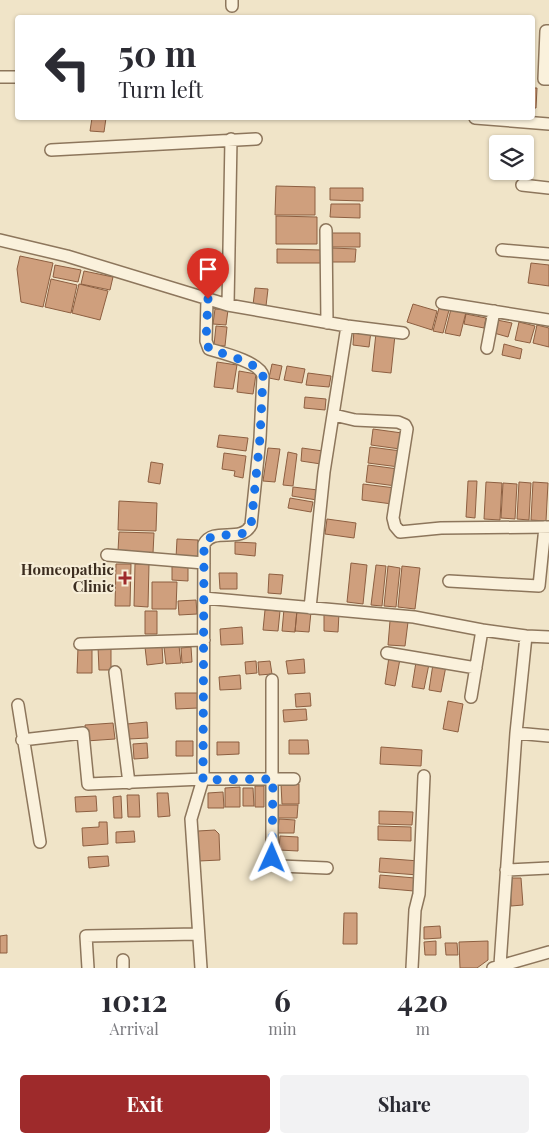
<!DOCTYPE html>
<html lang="en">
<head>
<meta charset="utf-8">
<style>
  body { margin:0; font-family:"Playfair Display",serif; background:#f2f2f3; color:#2b2b33; height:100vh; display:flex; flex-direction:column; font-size:19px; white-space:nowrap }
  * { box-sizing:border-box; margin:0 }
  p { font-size:16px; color:#7c7c81 }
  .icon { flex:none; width:28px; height:28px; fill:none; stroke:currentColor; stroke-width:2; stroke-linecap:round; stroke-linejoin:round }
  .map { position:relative; height:968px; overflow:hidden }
  .sheet { display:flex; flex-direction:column; background:#fff; flex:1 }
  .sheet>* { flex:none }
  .banner { position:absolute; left:15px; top:15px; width:520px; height:105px; border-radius:5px; box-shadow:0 1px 4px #0004; background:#fff; color:#2b2b33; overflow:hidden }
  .fabs { position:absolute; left:489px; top:135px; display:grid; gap:10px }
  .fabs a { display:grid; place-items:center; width:45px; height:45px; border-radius:5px; background:#fff; box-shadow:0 1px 4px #0004; font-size:25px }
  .pin { position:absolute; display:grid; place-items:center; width:42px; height:42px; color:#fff; margin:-51px -21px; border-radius:50% 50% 50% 0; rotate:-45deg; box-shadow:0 0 5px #0007 }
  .pin .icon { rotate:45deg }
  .me { position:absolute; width:55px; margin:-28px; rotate:1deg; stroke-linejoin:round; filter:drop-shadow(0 0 4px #0008) }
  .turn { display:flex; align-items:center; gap:18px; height:105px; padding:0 20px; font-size:22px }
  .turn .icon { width:65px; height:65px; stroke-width:2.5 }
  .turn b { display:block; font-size:35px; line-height:42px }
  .eta { display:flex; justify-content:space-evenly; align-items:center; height:85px; text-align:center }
  .eta b { font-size:30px; font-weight:700; line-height:35px }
  .action { display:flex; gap:10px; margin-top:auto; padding:10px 20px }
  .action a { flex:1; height:58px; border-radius:5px; background:#9e2a2b; color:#fff; font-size:20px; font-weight:700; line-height:58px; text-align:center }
  .action a+a { background:#f2f2f3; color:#2b2b33 }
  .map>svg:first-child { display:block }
</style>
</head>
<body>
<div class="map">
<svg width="549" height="968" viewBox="0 0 549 968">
  <rect width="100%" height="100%" fill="#f0e4c8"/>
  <path fill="#cf9f7d" stroke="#8d5f41" d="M532,88H537L536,108H532Z
    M92,118H106L104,132L90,131Z
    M276,186L315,187V215H275Z
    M330,188H363V201L330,200Z
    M331,204H360V218L330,217Z
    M276,216L317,217V244H276Z
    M332,233H360V247H332Z
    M332,248L356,249L355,262H332Z
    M277,249L322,250V263H277Z
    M20,256L53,263L43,307L21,302L17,269Z
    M531,263L549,265V286L528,283Z
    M55,265L81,270L78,282L53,277Z
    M84,271L113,277L110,290L81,284Z
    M51,279L77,285L71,313L45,307Z
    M79,284L108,291L100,320L72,313Z
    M255,288L268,289L266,306L253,305Z
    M413,304L437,311L432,330L407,322Z
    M439,308L449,310L443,333L433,331Z
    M215,309L228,310L226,325L213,324Z
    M451,309L466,312L460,336L445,333Z
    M466,314L486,318L484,328L464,324Z
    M497,320L512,323L508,337L494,333Z
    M519,322L535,326L530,343L515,340Z
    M537,325L549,328V347L533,343Z
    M216,326L227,327L225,346L214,345Z
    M354,330L371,331L369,347L353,345Z
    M376,333L395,335L391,373L372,371Z
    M504,344L522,349L520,359L502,355Z
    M217,362L237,365L233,389L214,387Z
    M272,364L282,366L279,380L269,378Z
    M287,366L305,369L302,383L284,380Z
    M239,371L256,374L253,394L237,392Z
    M308,373L331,376L329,387L306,385Z
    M305,397L326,399L325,410L304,408Z
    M373,429L402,433L400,449L371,445Z
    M219,435L248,438L246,451L217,447Z
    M370,447L401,451L399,467L368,463Z
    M268,448L280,449L275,482L263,481Z
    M302,448L323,451L321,464L301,461Z
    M288,452L297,454L293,486L283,485Z
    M224,453L246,456L243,478L234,476L235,471L222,469Z
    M151,462L163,464L160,484L148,482Z
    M368,465L398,469L396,486L366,482Z
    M468,481H477L475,518L466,517Z
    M486,482L502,483L500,520L484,519Z
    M519,482L531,483L529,520L517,519Z
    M533,482L548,483L546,521L531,520Z
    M503,483L517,484L515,519L501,518Z
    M363,484L395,488L392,504L362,500Z
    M293,487L318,490L317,500L292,496Z
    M290,498L313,502L311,512L288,508Z
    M119,501L157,503L156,531L118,530Z
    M327,519L356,523L354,538L325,534Z
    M119,532L154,533L153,553L118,551Z
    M177,539L198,540V559L176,558Z
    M235,542L256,543L255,556L235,554Z
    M351,563L367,565L363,604L347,602Z
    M116,564H131L130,606H115Z
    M135,564H149L148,607L134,606Z
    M376,565L386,566L382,606L371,605Z
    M172,566L188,567V581L172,580Z
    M388,566L400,568L396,607L384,606Z
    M402,566L420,568L415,609L398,607Z
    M219,573H237V589H220Z
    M269,574L283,575L281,594L268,593Z
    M152,582H177L176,609H152Z
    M196,600L197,614L179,615L178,601Z
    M284,609L297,610L295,632L282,631Z
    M265,610L280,611L278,631L263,630Z
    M145,611H157V634H145Z
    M297,611L311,612L309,632L295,631Z
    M324,613H339L338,632L324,631Z
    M390,621L408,622L405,646L388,645Z
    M242,627L243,644L221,645L220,629Z
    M162,646L163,663L147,665L145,647Z
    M179,646L181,663L166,664L164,647Z
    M98,647H111V670H99Z
    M191,647L192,662L182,663L181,648Z
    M78,648H92V673H77Z
    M389,657L400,659L395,686L385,684Z
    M304,659L305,673L288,674L286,661Z
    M256,661L257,673L246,674L245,662Z
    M270,661L272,674L259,675L258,662Z
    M416,662L429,664L424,689L412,687Z
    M433,664L446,666L441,692L429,690Z
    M240,675L241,689L220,690L219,677Z
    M175,693H198V708L176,709Z
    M310,693L311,706L296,707L295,694Z
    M448,701L463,704L458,732L443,729Z
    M306,709L307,720L284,722L283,710Z
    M147,722L148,738L129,739L127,724Z
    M113,723L115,739L86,741L85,725Z
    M289,740H308L309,754H289Z
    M176,741H193V756H176Z
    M217,742H239V754L217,755Z
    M147,743L148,758L134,759L133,744Z
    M381,747L422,750L421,766L380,764Z
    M281,784H299V804H282Z
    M255,786H264V807H255Z
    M240,787V807H225V788Z
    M243,788H253L254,806H243Z
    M223,792L224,808H208V793Z
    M157,793H168L170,816L158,817Z
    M127,795H139L140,817H128Z
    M96,796L97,811L76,812L75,797Z
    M121,796L122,818H114L113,797Z
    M277,805H298L297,818H277Z
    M379,811L413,812L412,825L379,824Z
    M279,819L295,820L294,833H278Z
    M99,822H107L108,844L83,846L82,828L99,827Z
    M378,826L411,827V841L378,840Z
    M215,830L219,834L220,860L199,861L198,831Z
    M134,831L135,842L116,843V832Z
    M280,836L298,837V851L279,850Z
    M108,856L109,866L89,868L88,857Z
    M380,858L419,861L418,875L379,872Z
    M380,875L415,878L414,891L379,888Z
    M510,878H521L523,905L511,906Z
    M344,913H357V944H343Z
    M440,926L441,938L424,939V927Z
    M7,935V953H0V936Z
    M436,941V955H425L424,942Z
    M488,941V960L477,968H460L459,942Z
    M445,943H457L458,955H446Z"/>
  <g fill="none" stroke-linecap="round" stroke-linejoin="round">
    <g stroke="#8d765c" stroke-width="14">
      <path id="minor" d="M232,0V6
        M549,31H546L544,79H549
        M0,77H18
        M475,118L549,124
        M51,150L256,139
        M522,185L549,188
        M326,230L327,323
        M0,240L67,256L228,305L347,326L403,333
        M502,250L549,254
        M442,303L549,320
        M228,305L231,139
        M487,348L494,311
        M334,415L355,420L398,422L405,425L407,429L393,518L395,526L400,532L441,528L549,527
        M107,555L204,563
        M449,581L539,586L545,527
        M204,598L414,617L482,630
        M310,608L324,472L347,326
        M80,644L204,640
        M387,653L476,668
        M115,672L129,783
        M272,680V858L274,863L280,866L327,868
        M471,697L482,630L526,636L549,637
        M18,705L40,842
        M516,733L549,736
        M22,740L83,733L88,784L203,779H294
        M506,870L549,868
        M123,960V968
        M500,965L516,733L526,636
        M88,968L86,936L198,934
        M201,968L191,819L203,779L204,544C214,526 241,544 251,525L260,438L263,376C260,362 223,353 209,349L206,341L207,299
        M412,968L415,910L419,894L424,776
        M493,968L549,952"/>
    </g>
    <use href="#minor" stroke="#faf1dc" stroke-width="11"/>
  </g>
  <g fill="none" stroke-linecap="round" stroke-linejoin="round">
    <path stroke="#1a73e8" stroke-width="9" stroke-dasharray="0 16.2" d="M208,299L206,341L209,349L234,357L259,368L263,376L260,438L251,526C241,544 214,526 204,544L203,780L273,779L272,858"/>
  </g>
  <path fill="#9e2a2b" stroke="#f7eed8" stroke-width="2" d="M122.5 570.5h5v5h5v5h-5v5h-5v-5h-5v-5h5z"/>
  <g text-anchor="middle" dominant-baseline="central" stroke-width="4" stroke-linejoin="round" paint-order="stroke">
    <g font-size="15" font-weight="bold" fill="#3d2e20" stroke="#f7eed8" text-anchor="end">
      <text x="114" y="569">Homeopathic<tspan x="114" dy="17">Clinic</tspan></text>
    </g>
  </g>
</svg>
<div class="fabs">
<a><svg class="icon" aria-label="layers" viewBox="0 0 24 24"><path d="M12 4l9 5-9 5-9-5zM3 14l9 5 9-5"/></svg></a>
</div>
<div class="pin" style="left:208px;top:299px;background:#d93025"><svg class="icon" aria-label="arrive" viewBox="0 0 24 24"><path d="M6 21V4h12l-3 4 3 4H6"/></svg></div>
<svg class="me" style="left:272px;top:858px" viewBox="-20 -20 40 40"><path d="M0-17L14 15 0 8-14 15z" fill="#1a73e8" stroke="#fff" stroke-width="4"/></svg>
<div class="banner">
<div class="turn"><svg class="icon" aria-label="left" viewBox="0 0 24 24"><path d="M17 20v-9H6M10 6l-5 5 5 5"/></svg><div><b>50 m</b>Turn left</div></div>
</div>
</div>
<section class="sheet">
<div class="eta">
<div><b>10:12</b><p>Arrival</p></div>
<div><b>6</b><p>min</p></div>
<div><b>420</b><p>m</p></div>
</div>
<div class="action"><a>Exit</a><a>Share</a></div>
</section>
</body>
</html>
